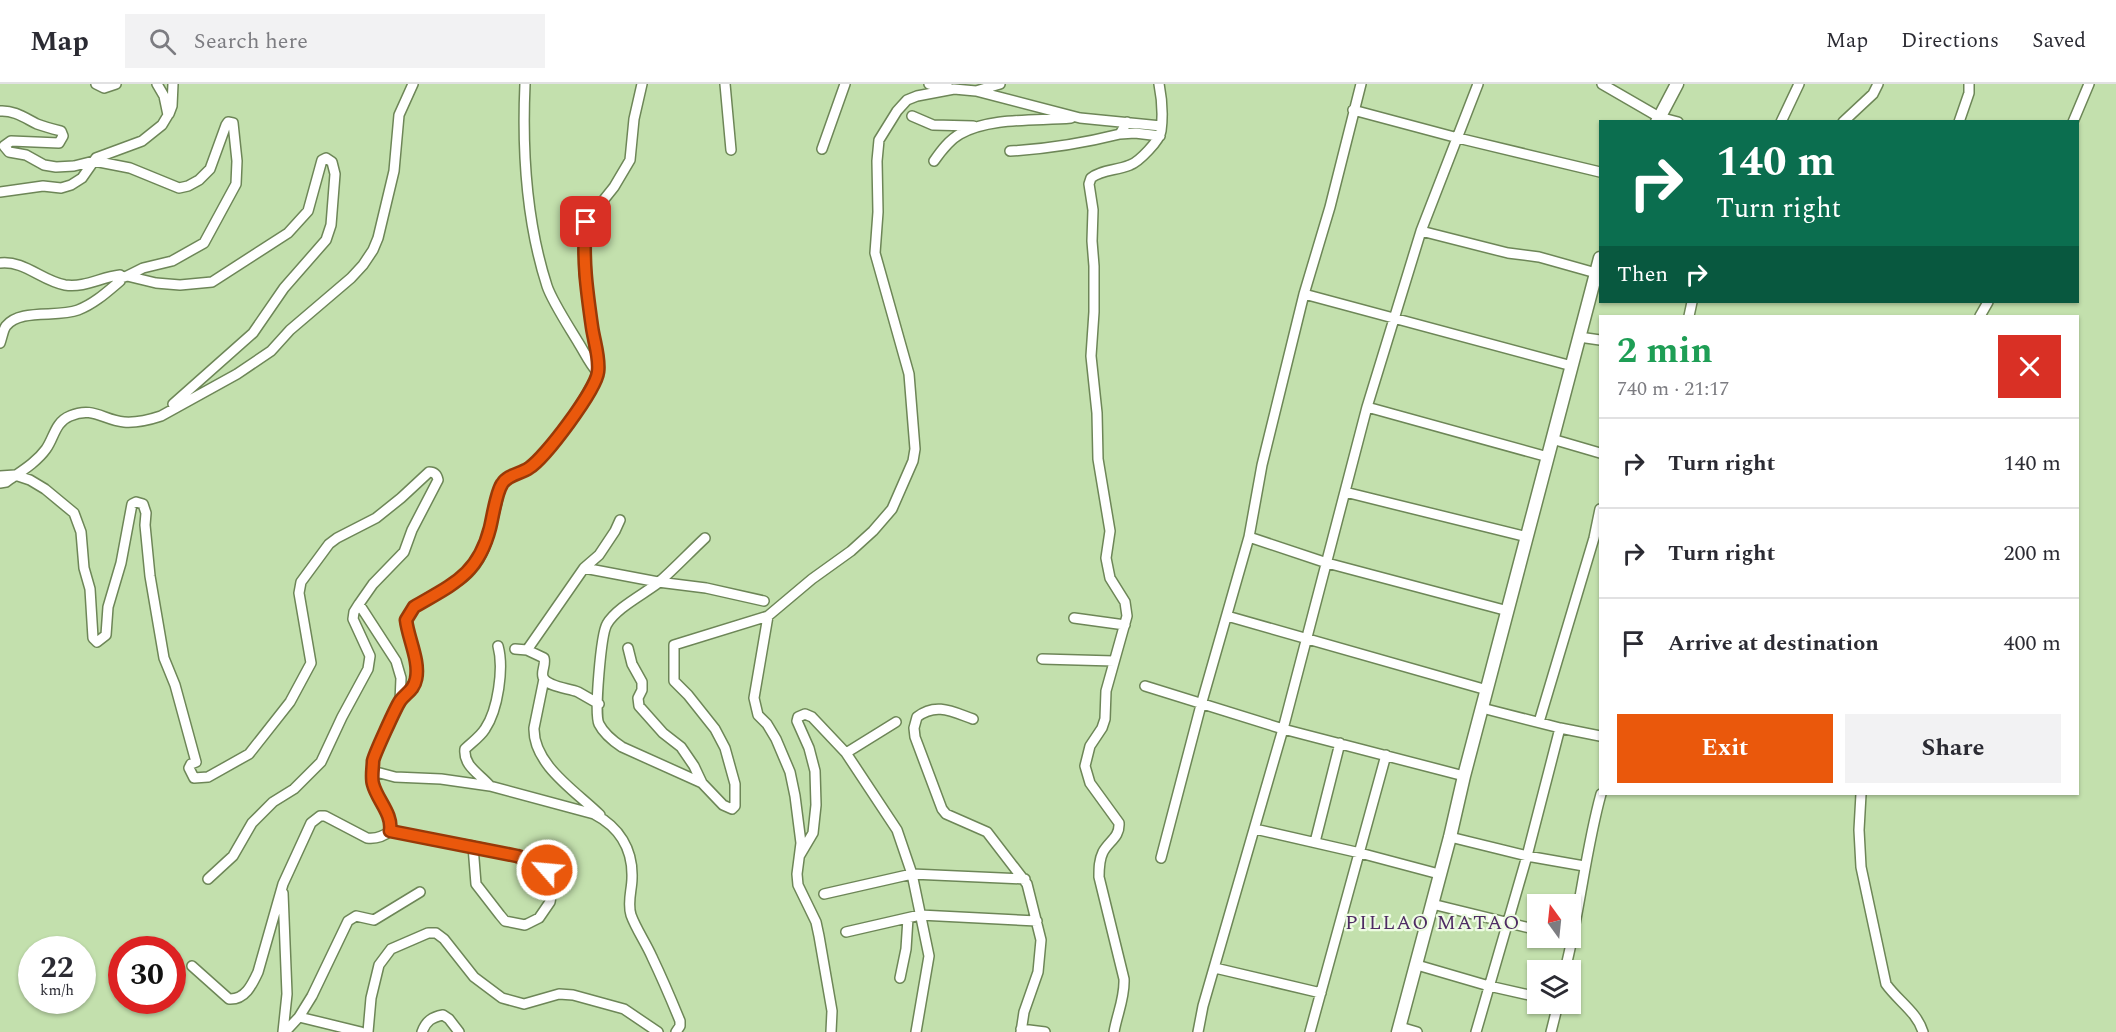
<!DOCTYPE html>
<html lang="en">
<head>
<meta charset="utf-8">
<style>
  body { margin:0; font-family:Spectral,serif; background:#f2f2f3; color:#2b2b33; height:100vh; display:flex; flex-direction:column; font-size:22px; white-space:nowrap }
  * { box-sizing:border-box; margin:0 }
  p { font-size:20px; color:#7c7c81 }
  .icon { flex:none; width:33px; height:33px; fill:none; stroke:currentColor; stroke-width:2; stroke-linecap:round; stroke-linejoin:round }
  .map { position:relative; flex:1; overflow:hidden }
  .details { position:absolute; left:1599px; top:231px; width:480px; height:480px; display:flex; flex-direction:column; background:#fff; border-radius:0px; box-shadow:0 2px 4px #0004 }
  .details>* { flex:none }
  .guide { position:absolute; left:1599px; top:36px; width:480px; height:183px; border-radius:0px; box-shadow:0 2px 4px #0004; background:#0b6e4f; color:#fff; overflow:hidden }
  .needle { width:39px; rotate:345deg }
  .fabs { position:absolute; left:1527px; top:810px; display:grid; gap:12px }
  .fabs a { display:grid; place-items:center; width:54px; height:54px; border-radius:0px; background:#fff; box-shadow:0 2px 4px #0004; font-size:30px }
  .speed { position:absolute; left:18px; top:852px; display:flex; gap:12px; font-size:30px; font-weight:700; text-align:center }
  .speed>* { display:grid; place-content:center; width:78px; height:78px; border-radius:50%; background:#fff; box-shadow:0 2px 4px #0004; line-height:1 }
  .speed small { font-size:15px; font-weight:400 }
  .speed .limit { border:9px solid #d22; background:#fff; color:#111 }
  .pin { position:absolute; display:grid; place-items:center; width:51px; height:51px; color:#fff; margin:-26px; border-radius:12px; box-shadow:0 3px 9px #0006 }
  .me { position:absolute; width:66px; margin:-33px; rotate:297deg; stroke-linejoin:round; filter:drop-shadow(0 0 4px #0008) }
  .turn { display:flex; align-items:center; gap:21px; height:126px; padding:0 18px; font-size:27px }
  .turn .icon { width:78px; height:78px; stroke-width:2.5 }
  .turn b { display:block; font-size:42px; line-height:51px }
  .then { display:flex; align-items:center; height:57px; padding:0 18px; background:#0003; gap:12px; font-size:22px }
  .round { display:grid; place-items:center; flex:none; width:63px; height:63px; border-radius:0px; background:#f2f2f3 }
  .summary { display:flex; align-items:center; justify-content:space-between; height:102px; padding:0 18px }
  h1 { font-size:36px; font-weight:700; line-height:45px; color:#1e9e55 }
  .action { display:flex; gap:12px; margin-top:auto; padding:12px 18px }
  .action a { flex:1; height:69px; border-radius:0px; background:#ea580c; color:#fff; font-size:24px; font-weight:700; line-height:69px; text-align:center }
  .action a+a { background:#f2f2f3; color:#2b2b33 }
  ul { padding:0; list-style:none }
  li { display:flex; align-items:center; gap:18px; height:90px; padding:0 18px; border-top:2px solid #e1e1e2 }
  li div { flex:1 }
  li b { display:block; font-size:22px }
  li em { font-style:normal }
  header { display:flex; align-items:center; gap:36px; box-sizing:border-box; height:84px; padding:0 30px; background:#fff; border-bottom:2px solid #e1e1e2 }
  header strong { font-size:28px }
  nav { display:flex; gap:33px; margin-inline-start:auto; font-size:21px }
  .search { width:420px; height:54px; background:#f2f2f3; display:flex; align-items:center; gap:15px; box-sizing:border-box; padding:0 21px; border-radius:0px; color:#7c7c81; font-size:22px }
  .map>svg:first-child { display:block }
</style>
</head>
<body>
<header>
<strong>Map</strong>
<div class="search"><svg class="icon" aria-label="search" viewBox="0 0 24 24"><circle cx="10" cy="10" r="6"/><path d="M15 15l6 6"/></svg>Search here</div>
<nav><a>Map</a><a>Directions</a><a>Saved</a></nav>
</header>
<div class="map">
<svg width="2116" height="948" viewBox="0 0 2116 948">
  <rect width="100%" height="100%" fill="#c3e0ad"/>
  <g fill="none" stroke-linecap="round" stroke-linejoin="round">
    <g stroke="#6d8657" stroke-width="12">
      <path id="street" d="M96,0L104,4L116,0
        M525,0C522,67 526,137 547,202C552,217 569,243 578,258C585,269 589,279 598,289L584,188L586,138L614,103L630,76L634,35L642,0
        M725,0L731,66
        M929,0L949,4
        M1602,0L1659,33L1678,38
        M976,7L1080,34L1161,42
        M1353,26L1458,54L1600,88
        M0,27C14,26 25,34 37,40C45,43 53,45 61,47L63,52L59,59L11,57L4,62L9,68L26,71L44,81L56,83L74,82L94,77L130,84L179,104L188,102L199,96L210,85L226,41L228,38L233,39L237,77L236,100L204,159L172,177L143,184L127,192
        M169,30L172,22L173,0
        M912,32L933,41L973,42
        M1781,38L1799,0
        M1843,38L1873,10L1878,0
        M1959,38L1969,9V0
        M2073,38L2089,0
        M1120,50L1135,49L1160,52
        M822,65L845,0
        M1010,67C1047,65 1084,59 1120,50L1127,38
        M934,77C941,67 949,56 960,50C990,33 1037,37 1071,34
        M0,108L43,102L61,104L71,101L82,94L96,74L142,57L162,41L168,31L164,12L157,0
        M1421,147L1508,169L1539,173L1596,189
        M0,179C24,176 42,197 65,201C85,204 101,193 120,191V197C107,208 94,220 78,226C57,234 20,224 6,242C3,246 2,254 0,259
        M121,194L127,192L156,199L180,201L212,198L288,149L308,127L322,76L326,74L332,78L335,90L331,141L326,156L284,204L253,249L173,320
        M1304,210L1572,282
        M1689,232L1692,218
        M1980,232L1988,218
        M1579,253L1600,256
        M1367,323L1548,373
        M1552,355L1600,369
        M0,392L15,391L30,396L45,405L74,429L81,448L84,484L90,505L93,554L97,558L106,551L108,523L121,479L132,420L136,418L143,420L146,429L145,441L150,492L164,574L175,601L196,678L191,680L189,684L194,694L208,693L249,670L290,618L311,579L299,509L301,498L329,460L337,454L376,434L401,414L429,388C435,388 437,391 438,396L412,446L404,468L373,500L359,520L396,577L401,594L400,618
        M0,399L6,398C20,388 36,379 46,365C54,354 55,338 70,332C93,322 103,336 124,338C137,339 149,336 161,332L237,290L271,267L290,246L351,194L363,181L373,166L378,154L394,87L399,31L413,0
        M1345,408L1527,453
        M1249,453L1327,479L1508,527
        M705,454C689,469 674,485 658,499C644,510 616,524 607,540C601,550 594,630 599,640C604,650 613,657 622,663L702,699L723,721L732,725L735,722V700L725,664L715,645L688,611L674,597V561L768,532L812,495L851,467L873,447L892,425L913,377L915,365L909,290L875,169L878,128L877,77L879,56L897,27L907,16L917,12L954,5L976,7L1000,0
        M584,484L658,498L706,504L764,517
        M768,532L754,614L758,631L767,640L776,655L790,688L795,712L801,759L797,790L798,801L816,838L819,852L832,927L831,948
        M1227,532L1487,606
        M1074,534L1125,541
        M628,564L632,580L642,598V606L638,614L639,622L663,649L681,663L694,682L702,699
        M515,565L527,566L584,484L599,471L615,447L620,436
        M527,566L544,574C546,581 541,587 543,593C547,603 568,604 578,608C585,612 592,616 599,620
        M1042,575L1114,577
        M544,595L534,644C533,681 577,708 600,731
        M1145,602L1283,645L1464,692
        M1482,624L1560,644L1600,652
        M973,635C953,628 936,618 917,633L914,644L915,653L942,725L946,730L987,748L1027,800L1041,856L1038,888L1024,928L1021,948
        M1539,638L1594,454L1600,425
        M846,669L896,638
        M373,691L380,689L395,693L441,695L490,702L594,730C619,743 633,765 632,794C632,806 627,818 631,831C636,845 646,859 652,873C662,894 671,915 680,937V942L676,948
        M490,702C480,690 463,682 465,665C471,659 480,653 485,645C498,626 504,584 498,562
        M1861,710L1859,746L1861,783L1886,900C1898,917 1917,928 1923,948
        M1255,745L1360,769L1439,790
        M390,747L431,756L473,762L517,772L540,781L547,786L553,802L550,818L539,834L525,841L505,837L500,831L476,800L473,762
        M1450,753L1527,772L1584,782
        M1315,758L1340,659
        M800,771L813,749L816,721L815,687L809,664L797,637L798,633L805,630L812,633L846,669L897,746L912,790L929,872L916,948
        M1161,774L1201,621L1249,453L1262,381L1304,210L1330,123L1361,0
        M208,795L233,772L252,739L273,718L294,705L321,678L342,633L368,585L370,572L353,535L354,528L359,520
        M283,809L287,910L283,948
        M824,810L912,790L1025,795
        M1432,820L1538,846
        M846,848L920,831L1037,837
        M1417,881L1489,902L1538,913
        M192,882L229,915C245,916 252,901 258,888L283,800L311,739L320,732H325L367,754C376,755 383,753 390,747C393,730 377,716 373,700C371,694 373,683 374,677C374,671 396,623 400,617C406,609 414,606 416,595C420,576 408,554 406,536C418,510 453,507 471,486C487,469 491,441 497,418C498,413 499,405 501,401C507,389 523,390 532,382C554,364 586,315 598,289
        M1215,884L1321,909
        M1565,886C1580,828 1585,768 1601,710
        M900,894L906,865L908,834
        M299,933L361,948
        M1400,943L1417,948
        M1021,945L1045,948
        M285,948L299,933L312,912L348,837L356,832L374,836L420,808
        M368,948L371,914L379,881L391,865L428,849H436L444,855L474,893L502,914L524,920L559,910L573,911L624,925L658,948
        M422,948C426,937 432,933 443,931L449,935L459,948
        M1114,948C1117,930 1125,914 1124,895L1099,793C1099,784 1099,776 1103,768C1109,757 1120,753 1119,739L1090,699L1085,682L1090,662L1102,644L1105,635L1106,607L1127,532L1125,518L1110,494L1106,474L1110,447L1098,375L1097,329L1091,272L1094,228V182L1092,157L1093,126L1089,100L1091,94C1103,85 1116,87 1130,81C1139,78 1160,56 1161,47C1163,32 1162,15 1159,0
        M1198,948L1203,922L1283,645L1367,323L1421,147L1478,0
        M1310,948L1386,671
        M1476,948L1527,772L1560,644
        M1551,948L1558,920"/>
    </g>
    <g stroke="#6d8657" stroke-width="15">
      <path id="secondary" d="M1657,38L1677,0
        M1398,948L1450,753L1464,692L1600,174"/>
    </g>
    <use href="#street" stroke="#fff" stroke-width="9"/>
    <use href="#secondary" stroke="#fff" stroke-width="12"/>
  </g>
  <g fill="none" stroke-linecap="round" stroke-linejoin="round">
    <g stroke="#983908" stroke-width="15">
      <path id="route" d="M547,786L533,777L517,772L390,747C393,730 377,716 373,700C371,694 373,683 373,677C374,671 396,623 400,617C406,609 414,606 416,595C420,577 408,554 406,536L414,523C453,500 478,491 490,444C493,432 496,409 502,400C508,390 521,390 529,384C545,374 596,306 598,288C600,274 594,257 592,243C587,208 582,173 586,138"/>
    </g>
    <use href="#route" stroke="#ea580c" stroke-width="10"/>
  </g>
  <g text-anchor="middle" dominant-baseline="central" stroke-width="4.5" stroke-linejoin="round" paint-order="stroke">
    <g font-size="20" letter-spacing="1.5" fill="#4e2b63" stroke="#edfce2">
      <text x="1433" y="839">PILLAO MATAO</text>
    </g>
  </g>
</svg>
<div class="fabs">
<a><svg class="needle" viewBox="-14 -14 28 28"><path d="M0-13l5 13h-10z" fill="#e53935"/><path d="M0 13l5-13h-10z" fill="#7c7c81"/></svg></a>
<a><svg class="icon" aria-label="layers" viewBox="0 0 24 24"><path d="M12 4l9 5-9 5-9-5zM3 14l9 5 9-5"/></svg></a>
</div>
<div class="speed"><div>22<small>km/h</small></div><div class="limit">30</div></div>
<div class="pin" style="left:586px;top:138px;background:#d93025"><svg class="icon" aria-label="arrive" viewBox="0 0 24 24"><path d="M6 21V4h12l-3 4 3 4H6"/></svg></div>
<svg class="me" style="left:547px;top:786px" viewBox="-20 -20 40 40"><circle r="17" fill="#ea580c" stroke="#fff" stroke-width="3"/><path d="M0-11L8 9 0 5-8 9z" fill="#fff"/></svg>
<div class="guide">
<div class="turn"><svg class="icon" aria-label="right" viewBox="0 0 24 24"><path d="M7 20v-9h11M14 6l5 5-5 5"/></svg><div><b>140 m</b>Turn right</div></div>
<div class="then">Then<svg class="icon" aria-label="right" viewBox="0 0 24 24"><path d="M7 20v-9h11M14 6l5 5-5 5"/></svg></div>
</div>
<section class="details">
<div class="summary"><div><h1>2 min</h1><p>740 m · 21:17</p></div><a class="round" style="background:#d93025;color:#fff"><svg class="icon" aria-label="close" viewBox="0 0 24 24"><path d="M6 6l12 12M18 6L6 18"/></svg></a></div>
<ul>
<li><svg class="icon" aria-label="right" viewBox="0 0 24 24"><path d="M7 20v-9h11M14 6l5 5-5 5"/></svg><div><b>Turn right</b></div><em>140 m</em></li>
<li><svg class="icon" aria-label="right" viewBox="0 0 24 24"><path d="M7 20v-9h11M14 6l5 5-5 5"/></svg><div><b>Turn right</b></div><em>200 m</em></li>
<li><svg class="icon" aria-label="arrive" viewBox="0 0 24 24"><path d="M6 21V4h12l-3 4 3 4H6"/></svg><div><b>Arrive at destination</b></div><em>400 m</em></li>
</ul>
<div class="action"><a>Exit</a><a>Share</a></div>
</section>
</div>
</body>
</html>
